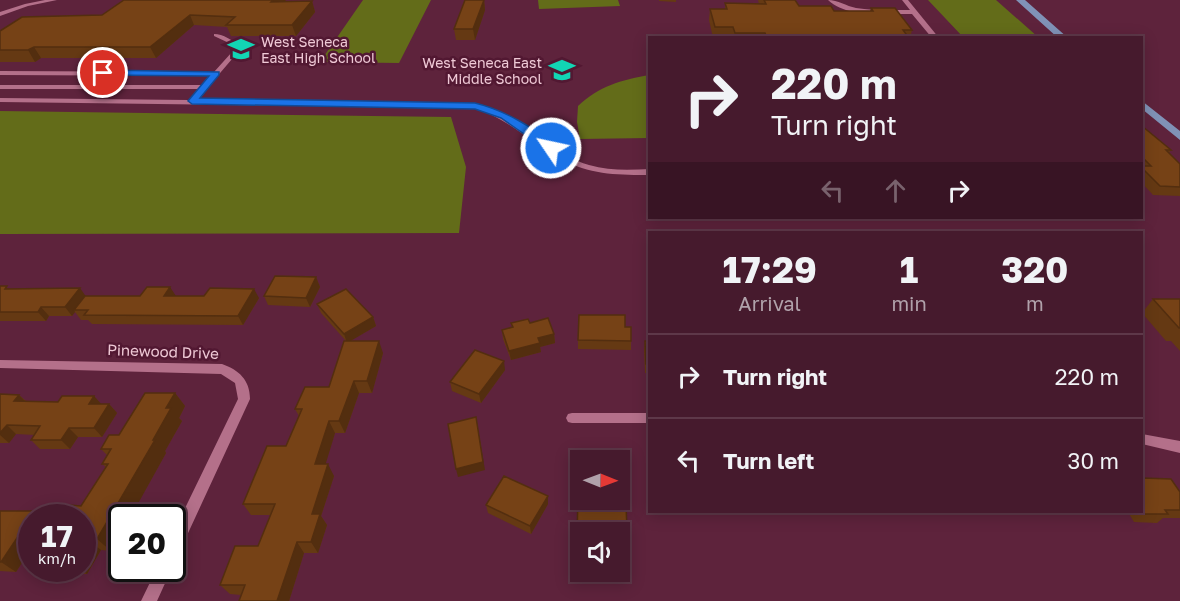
<!DOCTYPE html>
<html lang="en">
<head>
<meta charset="utf-8">
<style>
  body { margin:0; font-family:"Golos Text",sans-serif; background:#4d2335; color:#f1f3f6; height:100vh; display:flex; flex-direction:column; font-size:22px; white-space:nowrap }
  * { box-sizing:border-box; margin:0 }
  p { font-size:20px; color:#b0a1aa }
  .icon { flex:none; width:33px; height:33px; fill:none; stroke:currentColor; stroke-width:2; stroke-linecap:round; stroke-linejoin:round }
  .map { position:relative; flex:1; overflow:hidden }
  .sheet { position:absolute; left:648px; top:231px; width:495px; height:282px; display:flex; flex-direction:column; background:#461a2d; border-radius:0px; box-shadow:0 3px 15px #0003,0 0 0 2px #5e3849 }
  .sheet>* { flex:none }
  .banner { position:absolute; left:648px; top:36px; width:495px; height:183px; border-radius:0px; box-shadow:0 3px 15px #0003,0 0 0 2px #5e3849; background:#461a2d; color:#f1f3f6; overflow:hidden }
  .needle { width:39px; rotate:91deg }
  .tools { position:absolute; left:570px; top:450px; display:grid; gap:12px }
  .tools a { display:grid; place-items:center; width:60px; height:60px; border-radius:0px; background:#461a2d; box-shadow:0 3px 15px #0003,0 0 0 2px #5e3849; font-size:30px }
  .speed { position:absolute; left:18px; top:504px; display:flex; gap:12px; font-size:30px; font-weight:700; text-align:center }
  .speed>* { display:grid; place-content:center; width:78px; height:78px; border-radius:50%; background:#461a2d; box-shadow:0 3px 15px #0003,0 0 0 2px #5e3849; line-height:1 }
  .speed small { font-size:15px; font-weight:400 }
  .speed .limit { border:3px solid #111; border-radius:9px; background:#fff; color:#111 }
  .pin { position:absolute; display:grid; place-items:center; width:51px; height:51px; color:#fff; margin:-26px; border:3px solid #fff; border-radius:50%; box-shadow:0 2px 6px #0007 }
  .me { position:absolute; width:66px; margin:-33px; rotate:304deg; stroke-linejoin:round; filter:drop-shadow(0 0 4px #0008) }
  .turn { display:flex; align-items:center; gap:21px; height:126px; padding:0 24px; font-size:27px }
  .turn .icon { width:78px; height:78px; stroke-width:2.5 }
  .turn b { display:block; font-size:42px; line-height:51px }
  .lanes { display:flex; align-items:center; height:57px; padding:0 24px; background:#0003; justify-content:center; gap:30px; direction:ltr }
  .lanes .off { opacity:.35 }
  .eta { display:flex; justify-content:space-evenly; align-items:center; height:102px; text-align:center }
  .eta b { font-size:36px; font-weight:700; line-height:42px }
  ul { padding:0; list-style:none }
  li { display:flex; align-items:center; gap:18px; height:84px; padding:0 24px; border-top:2px solid #5e3849 }
  li div { flex:1 }
  li b { display:block; font-size:22px }
  li em { font-style:normal }
  .map>svg:first-child { display:block }
</style>
</head>
<body>
<div class="map">
<svg width="1180" height="601" viewBox="0 0 1180 601">
  <rect width="100%" height="100%" fill="#5e233c"/>
  <path fill="#636c19" d="M363,0H431L399,63L320,62Z
    M538,0H618L620,6L539,9Z
    M928,0H996L1038,37H963Z
    M649,75V138L580,139L577,122L578,106C599,86 621,80 649,75Z
    M0,111L451,117L466,167L459,233L0,234Z"/>
  <g fill="none" stroke-linecap="round" stroke-linejoin="round">
    <path fill="#b4708a" fill-rule="evenodd" d="M45,0H57L28,6L0,16V12L25,4Z
      M828,0C838,0 846,6 856,8C874,11 892,10 910,10L902,0H908L939,38H932L912,14C886,13 849,19 828,0Z
      M214,34C223,34 233,40 239,47L238,52L197,100L475,104C520,116 547,152 589,165C609,171 630,170 650,169V175C621,175 593,175 567,162C534,146 510,119 474,108L0,102V98L189,100L199,89H0V85H203L210,76L0,75V71L214,72L232,52L233,47L229,43L214,36Z
      M0,360L222,364C239,370 250,380 250,399L177,557L172,559V535L238,399L235,383L221,374L0,368Z
      M572,413H650V423H572L568,422L566,418L568,414Z
      M1142,434L1180,441V453L1142,444Z
      M157,568H172L157,601H141Z"/>
    <path fill="#8092b7" fill-rule="evenodd" d="M1016,0H1025L1068,38H1058Z
      M1142,101L1180,131V140L1142,109Z"/>
  </g>
  <path fill="#653913" d="M286,0L284,1H312L315,12L296,36H231L227,27L194,25L156,58H41L35,62H0V31L102,15Z
    M484,0L485,10L475,40H456L454,29Z
    M659,0H676V2L659,1Z
    M758,0H795L799,6L834,11H870L871,8L912,30L910,38H713L709,20L710,9H725V3L759,4Z
    M1142,126L1171,150L1169,153L1180,164V196L1153,195L1142,183Z
    M316,277L320,287L310,307L268,305L264,296Z
    M0,286L10,289L86,296H175L259,298L243,325L92,324L88,320H81L75,312L72,316H49L46,321H0Z
    M1153,299H1180V351L1171,341H1166L1142,313Z
    M317,304L373,317L376,326L350,341L383,353L372,393H359L345,433H335L325,464L334,476L321,516L327,525L318,553H304L289,601H239L241,595L230,594L220,585L258,546L271,515H251L243,504L286,446L299,416L295,409L329,387L346,341L321,313Z
    M511,323H530L554,334L555,343L540,347L541,352L511,360L503,339L502,330L512,327Z
    M625,327L631,341V350L578,349V340Z
    M645,341H650V373H645L644,350Z
    M505,370L481,403L452,391L450,382Z
    M175,393L185,406L179,418L182,421L165,451L166,453L111,551L101,550L87,574L61,573L55,568H82L81,506L106,467L102,464L107,455L101,449Z
    M0,394L19,395L26,401L58,402L94,396L101,404H109L117,413L102,437H78L70,449H40L31,440L35,435L16,434L9,443H0Z
    M650,457V482L648,466Z
    M1142,478L1180,492V518H1163L1157,523L1134,522L1128,512H1142Z
    M578,491H580V500H604V504H626L628,558V565H620V532H580V549H578Z
    M548,496V504L531,534L488,513L486,505Z
    M0,511L32,518V547L16,572L0,571Z
    M807,512H845L843,515L808,513Z"/>
  <path fill="#532e0f" d="M273,0H286L275,12L271,2Z
    M484,0L485,10L475,40L473,29Z
    M312,1L315,12L296,36L292,25Z
    M190,15L194,25L156,58L150,47Z
    M34,47L41,58L35,62L28,50Z
    M316,277L320,287L310,307L306,298Z
    M170,287L176,296H164Z
    M80,288L87,298L74,310L75,312L72,316L65,307Z
    M254,289L259,298L243,325L238,316Z
    M41,307L49,316L46,321L38,312Z
    M373,317L376,326L347,343L344,334Z
    M554,334L555,343L540,347L541,352L511,360L509,351L538,338Z
    M379,341L383,353L372,393L367,381Z
    M504,361L505,370L481,403L479,394Z
    M354,381L359,393L345,433L339,421Z
    M175,393L185,406L179,418L182,421L165,451L166,453L130,518H122V532L111,551L97,539L153,440L166,408Z
    M19,395L28,404L14,401Z
    M94,396L102,405L89,404Z
    M109,404L117,413L102,437L94,428Z
    M476,417L485,470L458,477L456,469Z
    M329,421L335,433L322,476L315,464Z
    M7,425L16,434L9,443L0,435V433Z
    M69,428L78,437L70,449L61,440Z
    M328,464L334,476L321,516L327,525L318,553L311,542L312,514Z
    M548,496V504L531,534L530,526Z
    M35,511L42,518H32V547L16,572L1,562Z
    M87,539L101,550L87,574L80,568H82V546Z
    M297,542L304,553L289,601H277Z"/>
  <path fill="#764216" stroke="#532e0f" stroke-width="1.5" d="M124,0H273L271,2L312,1L292,25H226L235,17L190,15L150,47H34L28,50H0V31L22,17L102,15Z
    M465,0H484L473,29H454Z
    M764,0H795L799,6H831L834,11H873L871,8H895L912,30H903L909,38H767L765,33H735L733,27H715L710,9H727L725,3L766,4Z
    M1142,126L1171,150H1166L1180,164V187L1160,186L1142,168V166H1151L1142,157Z
    M275,276L316,277L306,298L264,296Z
    M0,286H7L5,289L80,288L65,307H41L38,312H0Z
    M147,287H170L164,296H204L210,288L254,289L238,316L84,315L88,310H74L85,296H140Z
    M346,289L373,317L344,334L317,304Z
    M1153,299H1180V328H1179Z
    M579,315H625V327H631V341L578,340Z
    M548,318L554,334L538,338L540,343L509,351L502,330L513,327L511,323L528,319L530,323Z
    M344,341H379L367,381H354L339,421H329L315,464H328L312,514H320L311,542H297L277,601H239L245,585H220L235,546H258L275,504H243L267,446H286L302,409H295L305,387H329Z
    M645,341H650V364H646Z
    M475,350L504,361L479,394L450,382Z
    M145,393H175L166,408H171L153,440H155L97,539H87L82,546V518H61L69,505L81,506L108,464H102L111,449H101L109,435H119Z
    M0,394L19,395L14,401L58,402L62,396H94L89,404H109L94,428H69L61,440H31L40,426L7,425L0,433Z
    M476,417L483,462L456,469L448,424Z
    M504,476L548,496L530,526L486,505Z
    M1142,478L1171,479L1180,492V510H1165L1168,514H1144L1142,509Z
    M578,491H580V500H604V504H626L628,558H620V532H580V541H577Z
    M0,511H35L1,562H0Z"/>
  <path fill="#1a73e8" stroke="#114b97" stroke-width="1.5" d="M103,70L219,72V75L200,98L475,103C501,109 537,128 556,148L547,150L501,118L475,109L192,104L188,101L209,76L100,75L98,73Z"/>
  <defs>
    <g id="school-bare" transform="scale(2.07)"><path d="M0-5L7-2L0 1L-7-2ZM-4 1L0 2.5L4 1V4Q0 6-4 4Z" fill="#12d5b4" stroke="#521832" stroke-width="2.5" paint-order="stroke"/></g>
  </defs>
  <g fill-rule="evenodd">
    <use href="#school-bare" x="241" y="49"/>
    <use href="#school-bare" x="562" y="70"/>
  </g>
  <g text-anchor="middle" dominant-baseline="central" stroke-width="5" stroke-linejoin="round" paint-order="stroke">
    <g font-size="14" fill="#efc9d6" stroke="#521832" text-anchor="start">
      <text x="261" y="41">West Seneca<tspan x="261" dy="16">East High School</tspan></text>
      <text x="542" y="62" text-anchor="end">West Seneca East<tspan x="542" dy="16">Middle School</tspan></text>
    </g>
    <g font-size="15" fill="#efc9d6" stroke="#521832">
      <text transform="translate(163 351) rotate(2)">Pinewood Drive</text>
    </g>
  </g>
</svg>
<div class="tools">
<a><svg class="needle" viewBox="-14 -14 28 28"><path d="M0-13l5 13h-10z" fill="#e53935"/><path d="M0 13l5-13h-10z" fill="#b0a1aa"/></svg></a>
<a><svg class="icon" aria-label="sound" viewBox="0 0 24 24"><path d="M4 9h4l5-4v14l-5-4H4zM17 9q2 3 0 6"/></svg></a>
</div>
<div class="speed"><div>17<small>km/h</small></div><div class="limit">20</div></div>
<div class="pin" style="left:103px;top:73px;background:#d93025"><svg class="icon" aria-label="arrive" viewBox="0 0 24 24"><path d="M6 21V4h12l-3 4 3 4H6"/></svg></div>
<svg class="me" style="left:551px;top:148px" viewBox="-20 -20 40 40"><circle r="17" fill="#1a73e8" stroke="#fff" stroke-width="3"/><path d="M0-11L8 9 0 5-8 9z" fill="#fff"/></svg>
<div class="banner">
<div class="turn"><svg class="icon" aria-label="right" viewBox="0 0 24 24"><path d="M7 20v-9h11M14 6l5 5-5 5"/></svg><div><b>220 m</b>Turn right</div></div>
<div class="lanes"><svg class="icon off" aria-label="left" viewBox="0 0 24 24"><path d="M17 20v-9H6M10 6l-5 5 5 5"/></svg><svg class="icon off" aria-label="ahead" viewBox="0 0 24 24"><path d="M12 20V5M6 11l6-6 6 6"/></svg><svg class="icon" aria-label="right" viewBox="0 0 24 24"><path d="M7 20v-9h11M14 6l5 5-5 5"/></svg></div>
</div>
<section class="sheet">
<div class="eta">
<div><b>17:29</b><p>Arrival</p></div>
<div><b>1</b><p>min</p></div>
<div><b>320</b><p>m</p></div>
</div>
<ul>
<li><svg class="icon" aria-label="right" viewBox="0 0 24 24"><path d="M7 20v-9h11M14 6l5 5-5 5"/></svg><div><b>Turn right</b></div><em>220 m</em></li>
<li><svg class="icon" aria-label="left" viewBox="0 0 24 24"><path d="M17 20v-9H6M10 6l-5 5 5 5"/></svg><div><b>Turn left</b></div><em>30 m</em></li>
</ul>
</section>
</div>
</body>
</html>
